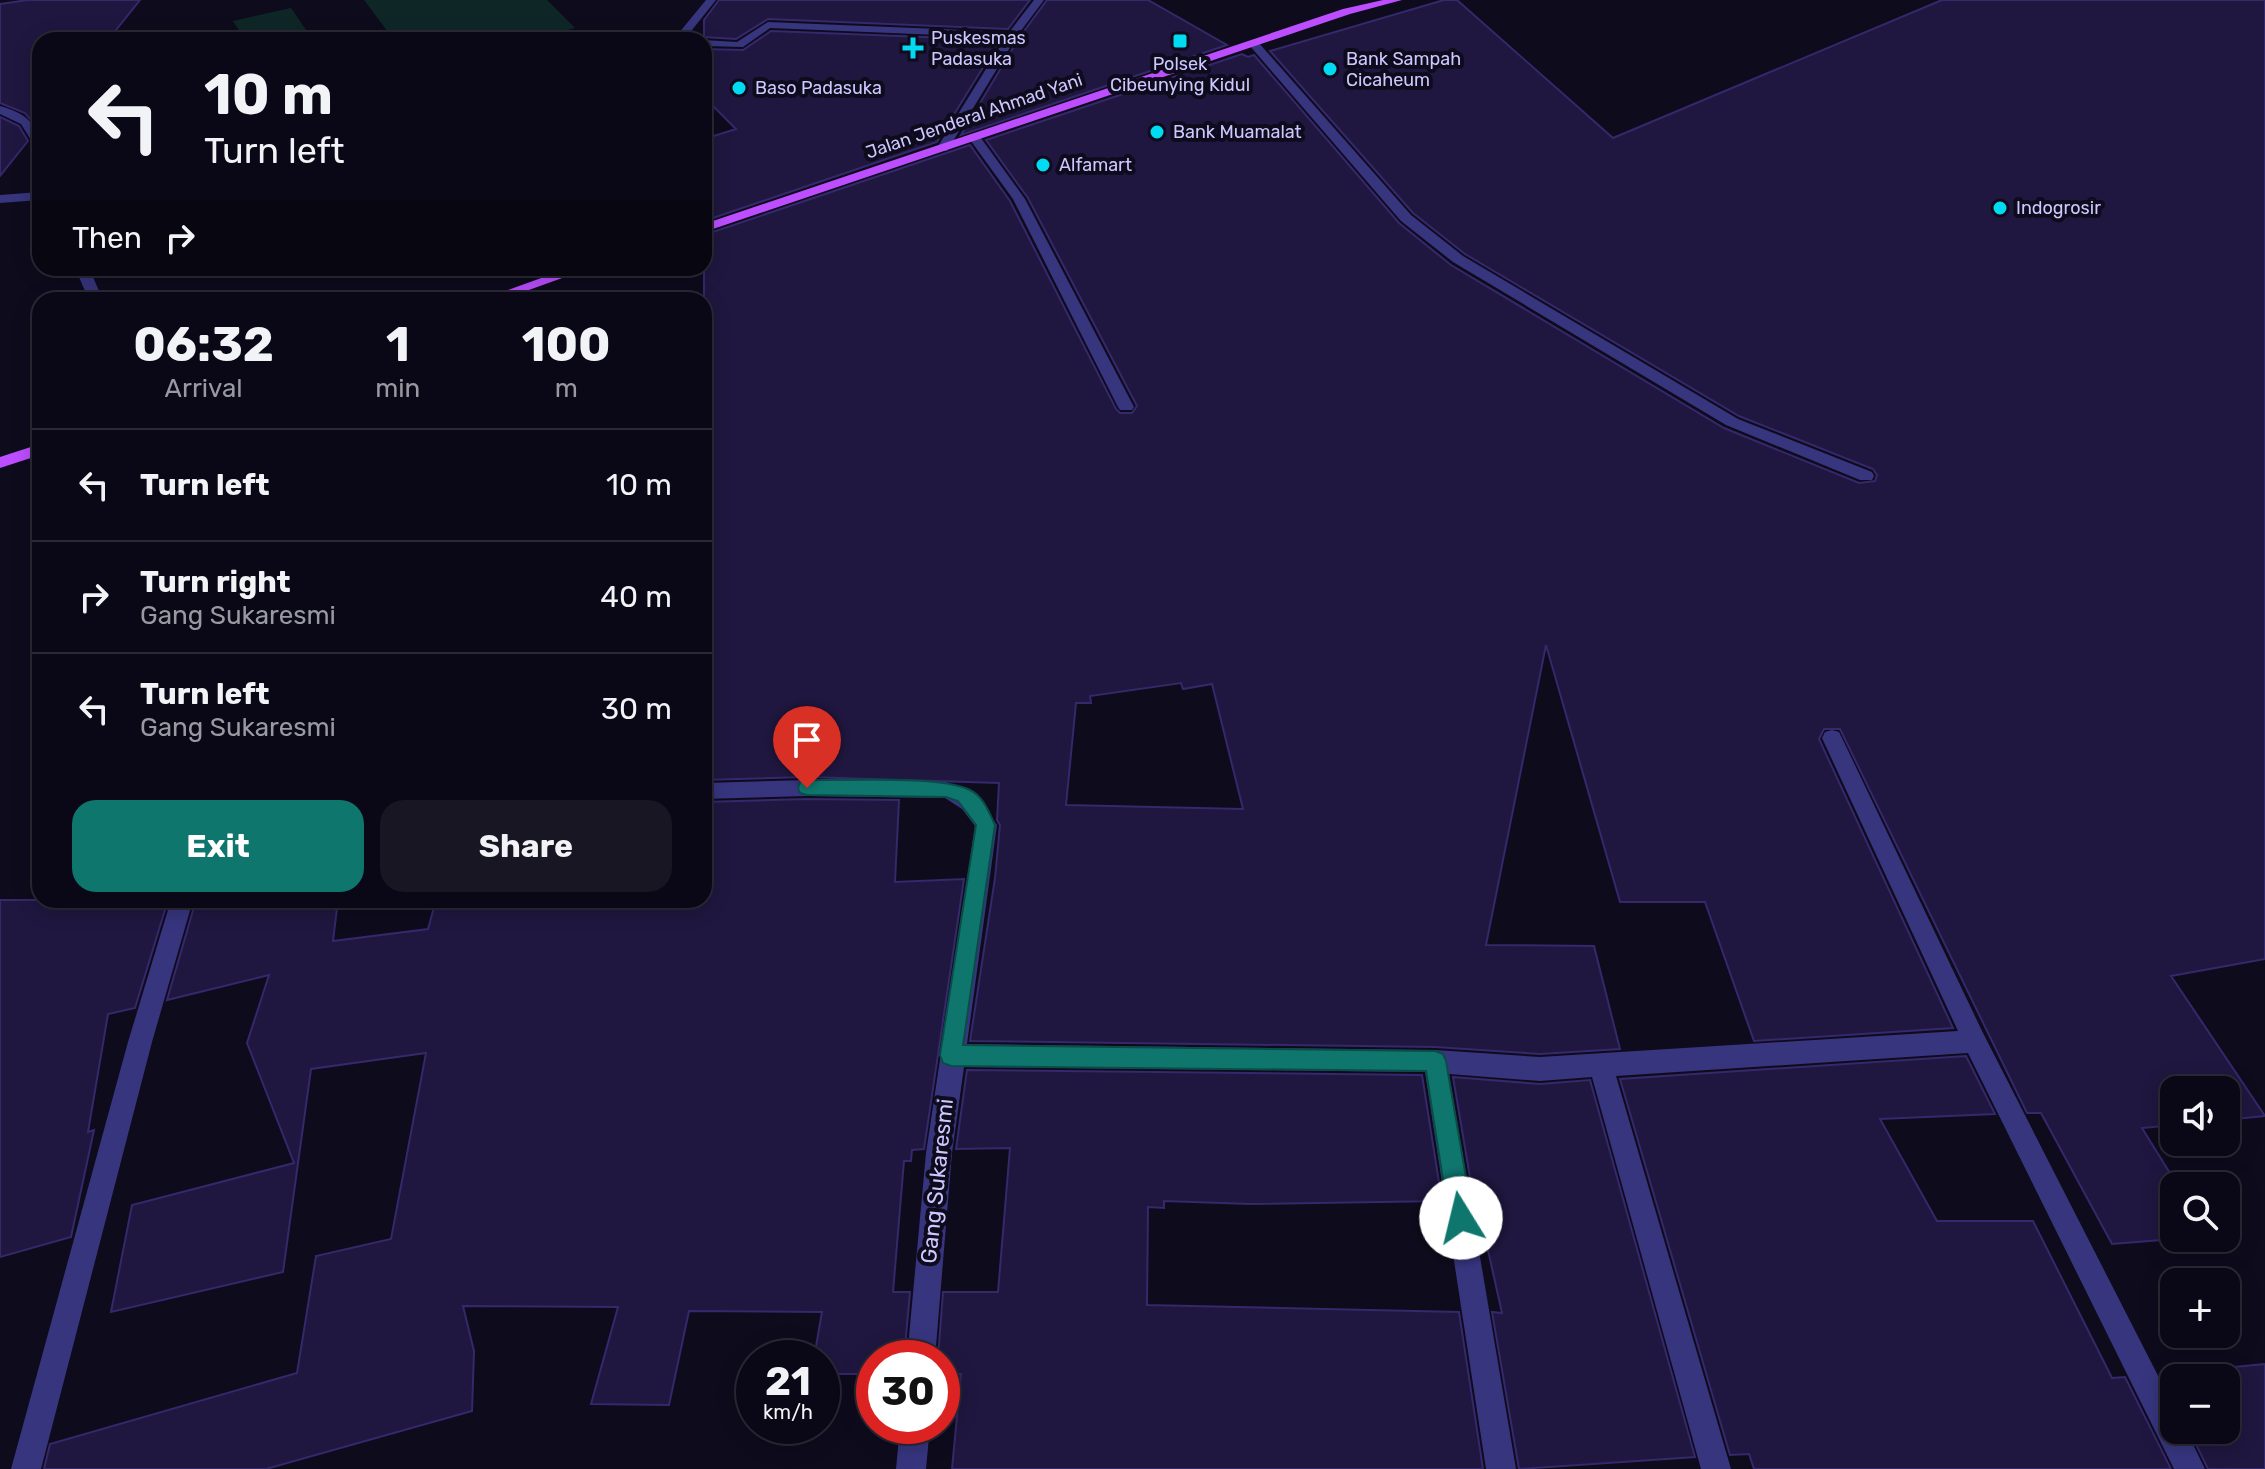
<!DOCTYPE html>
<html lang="en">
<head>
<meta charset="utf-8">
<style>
  body { margin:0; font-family:Rubik,sans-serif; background:#181623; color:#f1f3f6; height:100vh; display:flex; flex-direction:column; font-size:30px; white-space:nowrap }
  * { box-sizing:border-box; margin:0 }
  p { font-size:26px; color:#999aa1 }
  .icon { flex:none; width:44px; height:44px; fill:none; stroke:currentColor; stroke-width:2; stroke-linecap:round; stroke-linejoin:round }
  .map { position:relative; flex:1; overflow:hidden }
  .side { position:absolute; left:32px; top:292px; width:680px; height:616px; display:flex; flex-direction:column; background:#0a0816; border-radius:24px; box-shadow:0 4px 20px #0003,0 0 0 2px #2a2935 }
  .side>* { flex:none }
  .top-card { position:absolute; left:32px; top:32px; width:680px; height:244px; border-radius:24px; box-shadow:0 4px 20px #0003,0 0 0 2px #2a2935; background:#0a0816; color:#f1f3f6; overflow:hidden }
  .controls { position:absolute; left:2160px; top:1076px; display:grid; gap:16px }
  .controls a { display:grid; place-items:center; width:80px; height:80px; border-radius:16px; background:#0a0816; box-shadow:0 4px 20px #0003,0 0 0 2px #2a2935; font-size:40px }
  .speed { position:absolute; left:736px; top:1340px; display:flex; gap:16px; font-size:40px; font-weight:700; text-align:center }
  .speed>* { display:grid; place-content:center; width:104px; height:104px; border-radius:50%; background:#0a0816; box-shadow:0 4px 20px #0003,0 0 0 2px #2a2935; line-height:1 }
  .speed small { font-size:20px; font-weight:400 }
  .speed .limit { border:12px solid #d22; background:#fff; color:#111 }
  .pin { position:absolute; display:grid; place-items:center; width:68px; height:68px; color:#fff; margin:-82px -34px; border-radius:50% 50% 50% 0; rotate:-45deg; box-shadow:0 0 8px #0007 }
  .pin .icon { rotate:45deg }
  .me { position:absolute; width:88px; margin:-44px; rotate:351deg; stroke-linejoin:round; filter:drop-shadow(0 0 6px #0008) }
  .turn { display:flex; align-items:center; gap:28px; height:168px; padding:0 40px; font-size:36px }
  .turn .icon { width:104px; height:104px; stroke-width:2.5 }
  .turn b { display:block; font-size:56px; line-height:68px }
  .then { display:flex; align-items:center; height:76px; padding:0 40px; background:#0003; gap:16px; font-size:30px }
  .eta { display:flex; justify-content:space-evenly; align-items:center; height:136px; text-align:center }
  .eta b { font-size:48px; font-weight:700; line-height:56px }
  .primary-button { display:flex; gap:16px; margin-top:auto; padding:16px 40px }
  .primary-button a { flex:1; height:92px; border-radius:24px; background:#0f766e; color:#fff; font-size:32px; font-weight:700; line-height:92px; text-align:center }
  .primary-button a+a { background:#181623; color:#f1f3f6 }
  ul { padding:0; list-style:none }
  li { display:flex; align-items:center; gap:24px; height:112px; padding:0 40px; border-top:2px solid #2a2935 }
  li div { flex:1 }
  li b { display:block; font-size:30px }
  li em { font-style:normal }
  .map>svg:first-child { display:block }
</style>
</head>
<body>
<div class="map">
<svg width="2265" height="1469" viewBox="0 0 2265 1469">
  <rect width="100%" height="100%" fill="#0e0b1d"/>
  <path fill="#0e2726" d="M364,0H547L575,28L526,40H394Z
    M291,8L313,40H245L233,21Z"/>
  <path fill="#1f173f" stroke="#35286b" stroke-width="2" fill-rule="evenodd" d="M28,0H140L108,40H40L38,128L25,113L0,103V4Z
    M719,0H1030L1008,29L768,19L736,39L704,37V20Z
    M1047,0H1148L1227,45L961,135L1019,38Z
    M1444,0H1457L1613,138L1942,0H2265V959L2171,976L2265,1116L2226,1120V1090H2174V1125L2142,1128L2178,1186H2174V1238H2187L2112,1244L2041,1113H2027L1840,729H1824L1819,739L1953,1028L1754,1041L1705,902H1620L1546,645L1486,945L1594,946L1620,1049L1540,1054L1435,1047L970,1041L995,878L1000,825L997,820L999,783L807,777L704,780V235L970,145L1010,201L1116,409L1120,413H1132L1137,406L1028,198L986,140L1242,54L1248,57L1254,55L1399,223L1451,265L1724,428L1859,483L1875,481L1877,475L1873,469L1739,416L1465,254L1413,213L1270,51ZM1181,683L1183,689L1212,684L1243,809L1066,805L1076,703H1091L1090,696Z
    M771,31L1000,40L937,142L704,221V139L736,129L704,97V49L743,50Z
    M0,117L19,126L28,141L0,176Z
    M807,799L899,800L895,882L964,879L924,1149L912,1150L911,1161H904L893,1292H910L904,1358H874V1374H822V1358H814L822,1312L689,1311L669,1405L591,1404L618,1307L463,1306L474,1351L472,1411L266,1469H44L50,1444L297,1373L316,1256L391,1239L426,1053L311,1069L283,1272L111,1312L132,1205L294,1163L247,1043L269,975L167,1000L196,900H338L333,941L428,929L436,900H704V802Z
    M0,900H168L135,1008L108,1014L88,1132L94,1130L71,1237L0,1257Z
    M1966,1056L1995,1114L1880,1119L1937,1221H2033L2112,1378L2125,1377L2171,1469H1754L1749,1454L1730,1455L1620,1079Z
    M967,1070L1422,1075L1442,1201L1250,1204L1164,1201V1208L1148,1207L1147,1305L1459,1312L1483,1469H952L961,1374H942V1358H938L943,1292H998L1010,1148L956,1149Z
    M1453,1077L1540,1084L1590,1080L1695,1457L1519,1469L1492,1312L1502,1313L1477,1201H1474Z
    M2265,1364V1469H2208L2189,1430H2226V1378H2174V1400L2160,1374Z"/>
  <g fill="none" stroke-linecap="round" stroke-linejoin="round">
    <path fill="#37357e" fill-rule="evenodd" d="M706,0H716L684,40H673Z
      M768,22L1012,32L1017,35L1012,38L770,28L743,47L704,46V40L737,42Z
      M1250,42H1258L1411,215L1463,256L1738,419L1872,472L1874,476L1872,480H1860L1726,425L1453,262L1401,221L1250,46Z
      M0,106C24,113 40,123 40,149L36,148L21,124L0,114Z
      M970,134H978L1025,199L1134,407L1132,410H1120L1118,407L1013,199L968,137Z
      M40,192V200L0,203V195Z
      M75,268H89L103,300H89Z
      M1832,730L1839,732L1842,738L1983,1033L2174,1407V1430H2186L2205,1469H2174L1968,1053L1616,1076L1731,1469H1701L1592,1077L1540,1081L1449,1074L1516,1469H1486L1425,1072L964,1067L952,1153L935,1358H907L926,1153L975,826L962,809L945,798L807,796L704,799V783L807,780L946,782L977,797L997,825L967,1044L1435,1050L1540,1057L1958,1031L1822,738L1825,732Z
      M171,900H193L152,1042L41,1469H11L128,1042Z
      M900,1426H930L926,1469H896Z"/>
    <path fill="#37357e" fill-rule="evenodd" d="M1034,0H1044L1017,36L947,151H939L937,148L1007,35Z"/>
    <path fill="#bc4eff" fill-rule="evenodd" d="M1383,0H1402L1350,14L704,232V224L1343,9Z
      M569,268H590L501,300H480Z
      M40,444V455L0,468V457Z"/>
  </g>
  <path fill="#0f766e" stroke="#0a4d48" stroke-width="2" d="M807,780C844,781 941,775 970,790C983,796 989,812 995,825L963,1045L1435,1051L1443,1054L1446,1061L1473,1218L1469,1226L1461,1230L1452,1226L1449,1218L1426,1071L951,1066L943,1063L940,1055L976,825L958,801L946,797L807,795L800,793L798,788L800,782Z"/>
  <g fill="#00daf2" stroke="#0e0b1d" stroke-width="3">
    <rect x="1172" y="33" width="16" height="16" rx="4"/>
    <path d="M909 36h8v8h8v8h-8v8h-8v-8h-8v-8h8z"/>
    <circle cx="1330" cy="69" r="8"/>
    <circle cx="739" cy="88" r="8"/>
    <circle cx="1157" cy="132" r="8"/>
    <circle cx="1043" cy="165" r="8"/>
    <circle cx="2000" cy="208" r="8"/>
  </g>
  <g text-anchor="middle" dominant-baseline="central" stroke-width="8" stroke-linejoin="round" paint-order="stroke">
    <g font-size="18" fill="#cdc7ff" stroke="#0e0b1d" text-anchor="start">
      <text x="931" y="38">Puskesmas<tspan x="931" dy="21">Padasuka</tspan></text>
      <text x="1346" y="59">Bank Sampah<tspan x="1346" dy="21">Cicaheum</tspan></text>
      <text x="1180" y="64" text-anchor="middle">Polsek<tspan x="1180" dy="21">Cibeunying Kidul</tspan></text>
      <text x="755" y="88">Baso Padasuka</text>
      <text x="1173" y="132">Bank Muamalat</text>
      <text x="1059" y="165">Alfamart</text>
      <text x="2016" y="208">Indogrosir</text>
    </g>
    <g font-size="18" fill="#cdc7ff" stroke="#0e0b1d">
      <text transform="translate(974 116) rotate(-19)">Jalan Jenderal Ahmad Yani</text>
    </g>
    <g font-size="22" fill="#cdc7ff" stroke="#0e0b1d">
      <text transform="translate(937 1181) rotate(-84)">Gang Sukaresmi</text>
    </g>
  </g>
</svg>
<div class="controls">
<a><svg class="icon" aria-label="sound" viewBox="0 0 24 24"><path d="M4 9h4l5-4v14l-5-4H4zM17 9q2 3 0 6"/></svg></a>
<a><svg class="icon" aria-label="search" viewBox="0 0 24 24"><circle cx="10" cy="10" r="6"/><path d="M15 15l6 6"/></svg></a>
<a>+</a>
<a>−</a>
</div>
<div class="speed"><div>21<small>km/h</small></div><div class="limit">30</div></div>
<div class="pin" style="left:807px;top:788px;background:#d93025"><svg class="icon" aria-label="arrive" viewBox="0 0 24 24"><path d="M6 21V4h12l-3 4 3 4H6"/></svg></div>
<svg class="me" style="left:1461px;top:1218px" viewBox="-20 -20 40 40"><circle r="19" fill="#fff"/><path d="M0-13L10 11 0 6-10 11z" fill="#0f766e"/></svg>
<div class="top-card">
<div class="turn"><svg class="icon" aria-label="left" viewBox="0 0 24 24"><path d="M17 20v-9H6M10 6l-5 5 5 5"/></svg><div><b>10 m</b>Turn left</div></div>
<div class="then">Then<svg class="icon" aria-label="right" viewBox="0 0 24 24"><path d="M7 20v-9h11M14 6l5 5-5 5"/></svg></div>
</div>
<section class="side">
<div class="eta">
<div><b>06:32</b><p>Arrival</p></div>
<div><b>1</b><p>min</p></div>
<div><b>100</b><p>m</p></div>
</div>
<ul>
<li><svg class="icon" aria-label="left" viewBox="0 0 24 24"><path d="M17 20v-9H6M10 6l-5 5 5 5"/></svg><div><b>Turn left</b></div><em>10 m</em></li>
<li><svg class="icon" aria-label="right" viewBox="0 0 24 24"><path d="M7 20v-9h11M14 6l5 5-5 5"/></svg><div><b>Turn right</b><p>Gang Sukaresmi</p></div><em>40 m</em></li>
<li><svg class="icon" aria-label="left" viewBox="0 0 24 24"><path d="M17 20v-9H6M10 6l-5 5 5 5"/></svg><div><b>Turn left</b><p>Gang Sukaresmi</p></div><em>30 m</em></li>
</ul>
<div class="primary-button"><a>Exit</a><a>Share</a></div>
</section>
</div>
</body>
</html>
